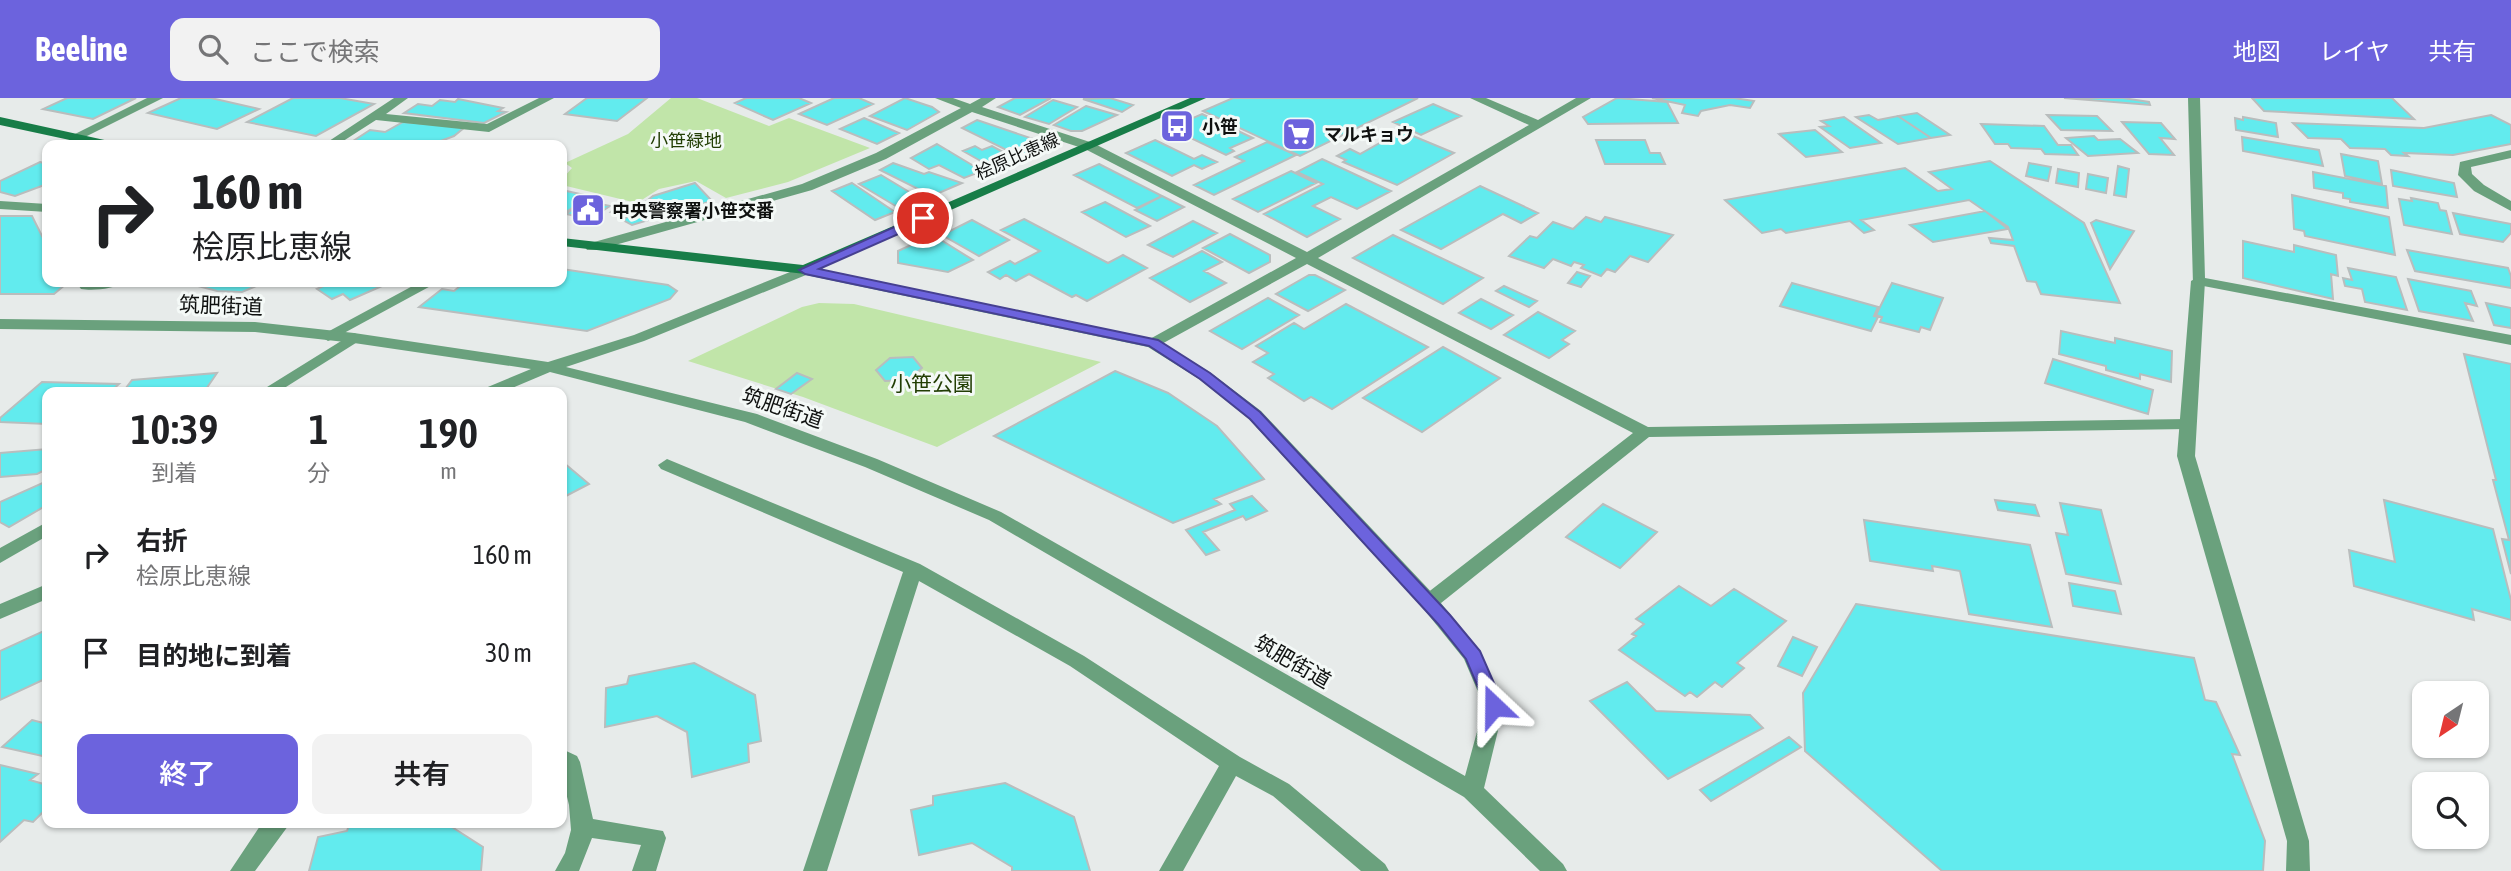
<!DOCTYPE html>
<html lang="ja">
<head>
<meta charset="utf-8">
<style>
  body { margin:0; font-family:"Asap Condensed","Noto Sans JP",sans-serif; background:#f2f2f2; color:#202124; height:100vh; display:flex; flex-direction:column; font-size:26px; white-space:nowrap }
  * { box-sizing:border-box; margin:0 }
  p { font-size:23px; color:#757577 }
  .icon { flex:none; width:38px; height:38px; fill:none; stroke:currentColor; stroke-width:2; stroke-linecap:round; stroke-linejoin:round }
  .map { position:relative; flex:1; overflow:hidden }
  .details { position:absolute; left:42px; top:289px; width:525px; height:441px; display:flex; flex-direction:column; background:#fff; border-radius:14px; box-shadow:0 2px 5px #0004 }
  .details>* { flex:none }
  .top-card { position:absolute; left:42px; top:42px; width:525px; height:147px; border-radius:14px; box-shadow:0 2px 5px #0004; background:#fff; color:#202124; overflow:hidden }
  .needle { width:46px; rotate:215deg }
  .tools { position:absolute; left:2412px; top:583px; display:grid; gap:14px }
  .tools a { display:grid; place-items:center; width:77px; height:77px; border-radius:14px; background:#fff; box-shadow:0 2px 5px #0004; font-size:35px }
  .pin { position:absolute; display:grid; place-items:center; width:60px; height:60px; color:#fff; margin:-30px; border:4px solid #fff; border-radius:50%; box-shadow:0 2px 7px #0007 }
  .me { position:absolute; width:77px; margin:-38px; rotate:337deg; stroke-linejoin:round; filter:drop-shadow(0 0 5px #0008) }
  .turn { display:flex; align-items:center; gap:24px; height:147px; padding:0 35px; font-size:32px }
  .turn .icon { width:91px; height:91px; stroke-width:2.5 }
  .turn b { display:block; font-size:49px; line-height:60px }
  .eta { display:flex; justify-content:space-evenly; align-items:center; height:119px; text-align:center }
  .eta b { font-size:42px; font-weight:600; line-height:49px }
  .button { display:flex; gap:14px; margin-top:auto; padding:14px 35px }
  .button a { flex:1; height:80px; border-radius:14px; background:#6c63dd; color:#fff; font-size:28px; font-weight:600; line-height:80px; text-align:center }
  .button a+a { background:#f2f2f2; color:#202124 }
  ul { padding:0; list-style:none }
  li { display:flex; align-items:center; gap:21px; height:98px; padding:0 35px }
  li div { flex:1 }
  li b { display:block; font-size:26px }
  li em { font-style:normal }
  header { display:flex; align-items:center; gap:42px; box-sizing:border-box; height:98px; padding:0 35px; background:#6c63dd; color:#fff }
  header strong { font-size:33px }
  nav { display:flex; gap:38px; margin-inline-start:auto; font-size:24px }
  .search { width:490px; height:63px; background:#f2f2f2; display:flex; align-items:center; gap:18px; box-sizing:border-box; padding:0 24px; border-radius:14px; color:#757577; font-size:26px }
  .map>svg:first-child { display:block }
</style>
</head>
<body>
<header>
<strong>Beeline</strong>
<div class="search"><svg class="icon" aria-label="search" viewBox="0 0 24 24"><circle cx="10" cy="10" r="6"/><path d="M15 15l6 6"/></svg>ここで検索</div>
<nav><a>地図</a><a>レイヤ</a><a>共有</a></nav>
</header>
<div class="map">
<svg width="2511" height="773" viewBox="0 0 2511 773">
  <rect width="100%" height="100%" fill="#e7ebea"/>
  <path fill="#c1e5a9" d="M671,0H697L769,28L789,20L870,50L788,84L726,100L696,83L659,91L637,105L562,87V81L572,70L565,65L628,36Z
    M819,205L854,206L1101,264L937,349L803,299L688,263L802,209Z"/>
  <path fill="#62ebee" stroke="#b9bdbd" stroke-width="2" d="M67,0H136L93,21L43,11Z
    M181,0H211L259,11L217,31L148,15Z
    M293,0H340L374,6L316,38L247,24Z
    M587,0H647L617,23L565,16Z
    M746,0H799L811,5L773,22L735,5Z
    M834,0H859L873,6L827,27L799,16Z
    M905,0L932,9L939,14L907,32L870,18Z
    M1015,0H1051L1020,17L998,9Z
    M1110,0L1133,7L1122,14L1083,1Z
    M1233,0H1418L1300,58L1203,13Z
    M1617,0L1667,4L1678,25L1588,26L1583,19Z
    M1652,0H1734L1754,3L1750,10L1730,7L1701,13L1698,18L1682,15L1685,7Z
    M2064,0H2123L2149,4L2150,7Z
    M2252,0H2392L2414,21L2264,13Z
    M458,1L503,10L498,13L506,14L484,25L404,15L418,6L432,8L440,2L455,4Z
    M1053,2L1077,9L1049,26L1025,19Z
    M1433,6L1461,18L1421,37L1393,24Z
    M1086,8L1117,17L1082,33H1071L1054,27Z
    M1917,15L1950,37L1931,40L1898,18Z
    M1202,16L1253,40L1230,50L1234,53L1226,57L1170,30Z
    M1869,17L1878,22L1898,18L1931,40L1898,46L1856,19Z
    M2047,17L2097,18L2112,33L2061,32Z
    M2491,17L2511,27V46L2453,57L2404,55L2408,58L2391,57L2385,51L2350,50L2341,41L2308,40L2293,25L2424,30Z
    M1844,19L1881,45L1850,50L1820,29L1829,28L1821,23Z
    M2243,19L2276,25L2278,39L2236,32L2235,20L2243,22Z
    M864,20L899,35L877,46L840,31Z
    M977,22L1045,45L1044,51L1023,60L962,30Z
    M403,24L465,29L454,38L430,47H347L370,32L385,34Z
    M2122,24L2161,25L2175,41L2160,40L2174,57L2149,56Z
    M1981,26L2044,28L2058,47H2071L2078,57L2045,56L2041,51L2011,50L2008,46H1995Z
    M1815,32L1842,54L1806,59L1779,36Z
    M1401,33L1454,55L1397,87L1343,64L1346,62L1337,58L1350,51L1360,56Z
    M2094,38L2098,42L2120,41L2138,55L2088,58L2066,40Z
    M2242,39L2319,52L2323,68L2243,53Z
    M1155,42L1194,61L1202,57L1217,64L1202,71L1194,67L1172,78L1126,55Z
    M1596,42H1645L1650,55H1660L1665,66H1605Z
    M1267,44L1296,57L1214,97L1194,87L1244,63L1235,59Z
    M937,46L982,73L964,80L939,67L929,71L911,60Z
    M975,48L982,52L992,48L1018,62L995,71L963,53Z
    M2341,56L2378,63L2382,86L2345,78Z
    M1322,61L1391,93L1357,111L1331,99L1313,108L1340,121L1307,139L1264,116L1323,86L1297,74Z
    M1990,63L2084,125L2120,205L2041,196L2036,184L2027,183L2014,148L1991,145L1989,140L2013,142L2008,129L1969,102L1861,122L1874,132L1864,135L1850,123L1786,135L1781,131L1762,135L1725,102L1905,70L1938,93L1952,91L1929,74Z
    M40,64L47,66V86L15,98L0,94V83Z
    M893,65L924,76L929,74L962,85L932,98L880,72Z
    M2029,65L2051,69L2048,83L2026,78Z
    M1099,66L1162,98L1137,110L1074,77Z
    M2118,68L2129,71L2126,99L2114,97Z
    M2058,71L2079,75L2078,89L2056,85Z
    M2391,72L2454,85L2457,99L2393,88Z
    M1291,73L1316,85L1258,114L1233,101Z
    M2313,74L2386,88L2388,110L2350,104V101L2343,100V95L2314,90Z
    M2088,76L2108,80L2106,95L2086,91Z
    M881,77L921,101L899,110L859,86Z
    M695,85L712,103L632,127L623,122L653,98Z
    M852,85L895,114L875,122L832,93Z
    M1480,88L1538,115L1521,125L1503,116L1441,151L1401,132Z
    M562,92L589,98L562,117Z
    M2292,97L2389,119L2395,157L2305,138L2304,133L2294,131Z
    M1162,98L1184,109L1157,123L1135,112Z
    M2411,100L2438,105L2440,112L2446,113L2452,136L2404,127L2399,101L2412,103Z
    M585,103L610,108L590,121L566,116Z
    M1105,104L1150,128L1126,139L1082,114Z
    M622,106L637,110L626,117L611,114Z
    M1985,113L2008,131L1933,144L1910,127Z
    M2453,115L2511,126V135L2503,144L2460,136Z
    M0,118H32L47,148V184L66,186L54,196H0Z
    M1586,119L1601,124L1605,119L1673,137L1648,164L1630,158L1615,174L1607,171L1601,178L1581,170L1584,167L1574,164L1571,168L1553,161L1544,170L1509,158L1530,138L1537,140L1553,124L1573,131Z
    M1024,121L1108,165L1123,157L1147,170L1087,203L1076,197L1072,199L1029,176L1016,183L1006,177L1000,181L988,174L1010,163L1015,166L1040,153L1001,132Z
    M972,122L1009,142L979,158L942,137Z
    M2096,122L2134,133L2110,171L2091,125Z
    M1193,123L1217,135L1173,159L1148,147Z
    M1230,136L1270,157V164L1249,175L1203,150Z
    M933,137L973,162L948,174L898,165V153Z
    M1393,137L1483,180L1443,206L1353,160Z
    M2243,143L2294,154V147L2336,157L2338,178L2331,176L2333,201L2243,180Z
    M2407,152L2508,170L2511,178V190L2415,173Z
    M1202,153L1222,164L1204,173L1226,185L1190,204L1150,180Z
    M2348,170L2396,179L2407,212L2365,204L2362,191L2345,188L2343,180L2352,182Z
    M562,171L668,187L677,193L670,201L587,233L419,209L442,191L454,193L465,184H562Z
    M1577,174L1590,178L1581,189L1568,185Z
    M1309,177H1315L1345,192L1308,213L1276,196Z
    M2408,181L2471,193L2477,208L2465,205L2473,223L2419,213Z
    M183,184H266L242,194L217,193Z
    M328,184H391L350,202L343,196L332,201L317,191L330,185Z
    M1792,185L1878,209L1874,218L1878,219L1871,233L1780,208Z
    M1892,185L1943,200L1930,232L1921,229L1919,234L1880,224L1882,219L1876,217Z
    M1504,188L1537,203L1529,209L1496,193Z
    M1268,200L1299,217L1242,251L1210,233Z
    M1481,201L1513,217L1491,231L1459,215Z
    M2486,205L2511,210V230L2494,227Z
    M1346,206L1428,249L1332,311L1311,299L1304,303L1268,280L1274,276L1253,264L1268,255L1256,248L1294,225L1304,231Z
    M1538,214L1575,233L1562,242L1569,246L1549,260L1504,237Z
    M2061,233L2115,245V240L2172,253L2171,284L2140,276V281L2106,272V268L2059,256Z
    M1443,249L1500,280L1422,334L1363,300Z
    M2464,256L2511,266V476L2502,441L2509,442L2493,382H2496Z
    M913,259L922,270L908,282L885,283L876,272L890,260Z
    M2053,261L2153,292L2148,316L2045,285Z
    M1115,273L1168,295L1217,328L1264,381L1214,401L1221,406L1173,425L994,338Z
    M217,275L204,294H123L132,282Z
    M797,275L812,281L791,296L776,291Z
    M42,284L119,286L110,294H47V326L0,324V320Z
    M47,351V371L37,376L0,379V355Z
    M564,365L589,386L562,400V366Z
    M47,383V407L9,429L0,424V404Z
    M1252,398L1267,413L1246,422L1243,418L1203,434L1219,452L1206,457L1186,432L1235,412L1230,406Z
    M1995,402L2035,407L2039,418L1998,412Z
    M2384,402L2493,431L2511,502V522L2472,511L2474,522L2354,488L2349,452L2395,464Z
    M2060,405L2101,412L2121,486L2066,476L2056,435L2068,437Z
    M1603,406L1657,434L1620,470L1566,439Z
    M1864,422L2030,447L2052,529L1969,516L1960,473L1932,468L1933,473L1870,463Z
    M2069,485L2115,493L2121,516L2073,508Z
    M1679,488L1711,508L1734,491L1786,523L1737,565L1744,570L1722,589L1715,584L1697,599L1690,594L1685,598L1619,552L1636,538L1632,536L1644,526L1636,521Z
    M1856,506L2194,560L2205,602L2216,604L2240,657L2232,656L2265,743L2263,773H1942L1805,653L1803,595Z
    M46,532L47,580L0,602V553Z
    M1793,539L1817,549L1802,578L1778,568Z
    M694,565L755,597L761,643L748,646L749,664L692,679L687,634L657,618L605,629L606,590L627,586L629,578Z
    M1627,584L1656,613L1750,617L1763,630L1668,681L1590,603Z
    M32,622L47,626V659L2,649Z
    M1789,639L1801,649L1711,703L1700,692Z
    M0,667L38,676L30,682L47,687V710L33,724L24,722L0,744Z
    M1005,685L1074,719L1090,773H1012V769L972,745L919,757L911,712L933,707V698Z
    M350,724H444L483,749L481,773H309L318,739L347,733Z"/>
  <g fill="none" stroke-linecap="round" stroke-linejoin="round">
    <path fill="#6aa17d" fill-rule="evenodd" d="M562,651L577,658L580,664L593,721L663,733L666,740L656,773H632L641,747L592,740L579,773H555L565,755L571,732L569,707L562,678Z
      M291,724L255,773H230L262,725Z"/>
    <path fill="#6aa17d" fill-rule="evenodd" d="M147,0H163L77,43L73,44L67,40Z
      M394,0H408L386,16L487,26L539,0H554L489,34L376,22L337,47H323Z
      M935,0H953L970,6L981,0H996L982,9L1093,45L1307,154L1529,27L1470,0H1486L1538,22L1576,0H1591L1318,160L1648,329L2188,321L2196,326L2188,331L1649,339L1436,509H1422L1419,504L1422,499L1633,335L1307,166L1158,248H1148L1145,245L1148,242L1296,160L1085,51L972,14L886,61L812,92L597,152H587L585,149L587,146L802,86L876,55L961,10Z
      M2188,0H2200L2205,180L2511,237V247L2193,186Z
      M2511,52V60L2471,69L2472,76L2484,87L2511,103V113L2474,93L2458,77L2460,64Z
      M0,103L47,106V114L0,111Z
      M76,184H124C115,191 93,193 81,191Z
      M420,184H438L333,241L328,243L320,238Z
      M354,235L359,237L362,240L359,243L278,294H259Z
      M667,361L920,466L1084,558L1240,659L1289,686L1385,766L1389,773H1361L1273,698L1236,678L1183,773H1159L1219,668L1070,568L919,483L827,773H803L903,474L661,371L658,367Z
      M47,424V438L0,465V450Z"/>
    <path fill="#6aa17d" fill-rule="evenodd" d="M805,168L1158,242L1211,275L1261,313L1436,499L1480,553L1504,608L1484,690L1563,766L1567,773H1540L1464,699L989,422L865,369L745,324L550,274L503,294H481L483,291L531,271L354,245L255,234L0,231V221L255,224L354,235L548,264L634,237ZM806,177L1148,249L1199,281L1249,321L1422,509L1464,561L1484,608L1465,678L1001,414L877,361L757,316L566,269L644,243Z
      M2198,179L2205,183L2195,358L2309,743L2310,773H2286L2287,743L2177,358L2191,183Z
      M47,486V501L0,521V506Z"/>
    <path fill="#187d48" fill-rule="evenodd" d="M1190,0H1206L805,176L562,148V140L803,167Z
      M0,19L109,43L115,47H93L0,27Z"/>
  </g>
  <path fill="#6c63dd" stroke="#464090" stroke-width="2" d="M923,116L930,120L928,123L819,171L1158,242L1210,275L1260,314L1450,517L1480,553L1504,608L1501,613L1494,615L1488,613L1466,561L1438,526L1250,321L1200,281L1149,248L805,176L799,172Z"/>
  <defs>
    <g id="bus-square" transform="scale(1.75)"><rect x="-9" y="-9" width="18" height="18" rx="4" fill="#6c63dd" stroke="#f4f9f7"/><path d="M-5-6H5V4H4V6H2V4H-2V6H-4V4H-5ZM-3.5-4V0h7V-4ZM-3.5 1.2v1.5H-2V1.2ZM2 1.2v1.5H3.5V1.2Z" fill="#fff"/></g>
    <g id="supermarket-square" transform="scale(1.75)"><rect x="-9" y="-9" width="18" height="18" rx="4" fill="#6c63dd" stroke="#f4f9f7"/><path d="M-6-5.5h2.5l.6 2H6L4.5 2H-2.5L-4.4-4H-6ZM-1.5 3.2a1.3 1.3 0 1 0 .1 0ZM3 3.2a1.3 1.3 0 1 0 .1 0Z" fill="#fff"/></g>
    <g id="civic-square" transform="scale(1.75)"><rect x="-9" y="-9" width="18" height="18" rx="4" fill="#6c63dd" stroke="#f4f9f7"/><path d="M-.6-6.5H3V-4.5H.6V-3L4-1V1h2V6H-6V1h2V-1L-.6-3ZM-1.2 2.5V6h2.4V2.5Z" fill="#fff"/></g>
  </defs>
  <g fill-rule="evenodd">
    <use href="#bus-square" x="1177" y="28"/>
    <use href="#supermarket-square" x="1299" y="36"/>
    <use href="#civic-square" x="588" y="112"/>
  </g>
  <g text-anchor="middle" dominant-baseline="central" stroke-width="6" stroke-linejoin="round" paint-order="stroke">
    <g font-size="18" font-weight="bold" fill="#0f1110" stroke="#f4f9f7" text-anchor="start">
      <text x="1202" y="28">小笹</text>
      <text x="1324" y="36">マルキョウ</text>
      <text x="612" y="112">中央警察署小笹交番</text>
    </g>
    <g font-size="18" fill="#223e04" stroke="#f4f9f7">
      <text x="686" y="42">小笹緑地</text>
    </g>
    <g font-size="18" fill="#0f1110" stroke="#f4f9f7">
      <text transform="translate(1017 58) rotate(-24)">桧原比恵線</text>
    </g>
    <g font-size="21" fill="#0f1110" stroke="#f4f9f7">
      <text transform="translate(221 207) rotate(2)">筑肥街道</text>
      <text transform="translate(783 309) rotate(19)">筑肥街道</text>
      <text transform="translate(1293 563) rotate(30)">筑肥街道</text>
    </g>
    <g font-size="21" fill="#223e04" stroke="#f4f9f7">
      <text x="932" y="285">小笹公園</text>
    </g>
  </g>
</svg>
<div class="tools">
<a><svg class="needle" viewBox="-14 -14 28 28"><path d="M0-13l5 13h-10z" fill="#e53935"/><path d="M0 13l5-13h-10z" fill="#757577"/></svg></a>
<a><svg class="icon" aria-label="search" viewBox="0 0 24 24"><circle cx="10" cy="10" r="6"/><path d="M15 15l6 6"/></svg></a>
</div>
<div class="pin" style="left:923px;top:120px;background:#d93025"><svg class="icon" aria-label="arrive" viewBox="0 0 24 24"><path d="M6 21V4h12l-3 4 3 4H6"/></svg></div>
<svg class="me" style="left:1494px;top:608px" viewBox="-20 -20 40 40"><path d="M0-17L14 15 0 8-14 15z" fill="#6c63dd" stroke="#fff" stroke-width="4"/></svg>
<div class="top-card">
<div class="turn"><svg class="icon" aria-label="right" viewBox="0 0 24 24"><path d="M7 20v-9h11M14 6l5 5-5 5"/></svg><div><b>160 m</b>桧原比恵線</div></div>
</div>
<section class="details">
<div class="eta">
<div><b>10:39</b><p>到着</p></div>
<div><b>1</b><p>分</p></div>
<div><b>190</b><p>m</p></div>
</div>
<ul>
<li><svg class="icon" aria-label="right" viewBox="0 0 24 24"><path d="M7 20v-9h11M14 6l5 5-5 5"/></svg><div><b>右折</b><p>桧原比恵線</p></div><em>160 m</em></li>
<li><svg class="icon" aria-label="arrive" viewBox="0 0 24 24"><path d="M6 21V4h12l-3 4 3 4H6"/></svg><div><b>目的地に到着</b></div><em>30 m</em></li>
</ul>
<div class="button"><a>終了</a><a>共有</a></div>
</section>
</div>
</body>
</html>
